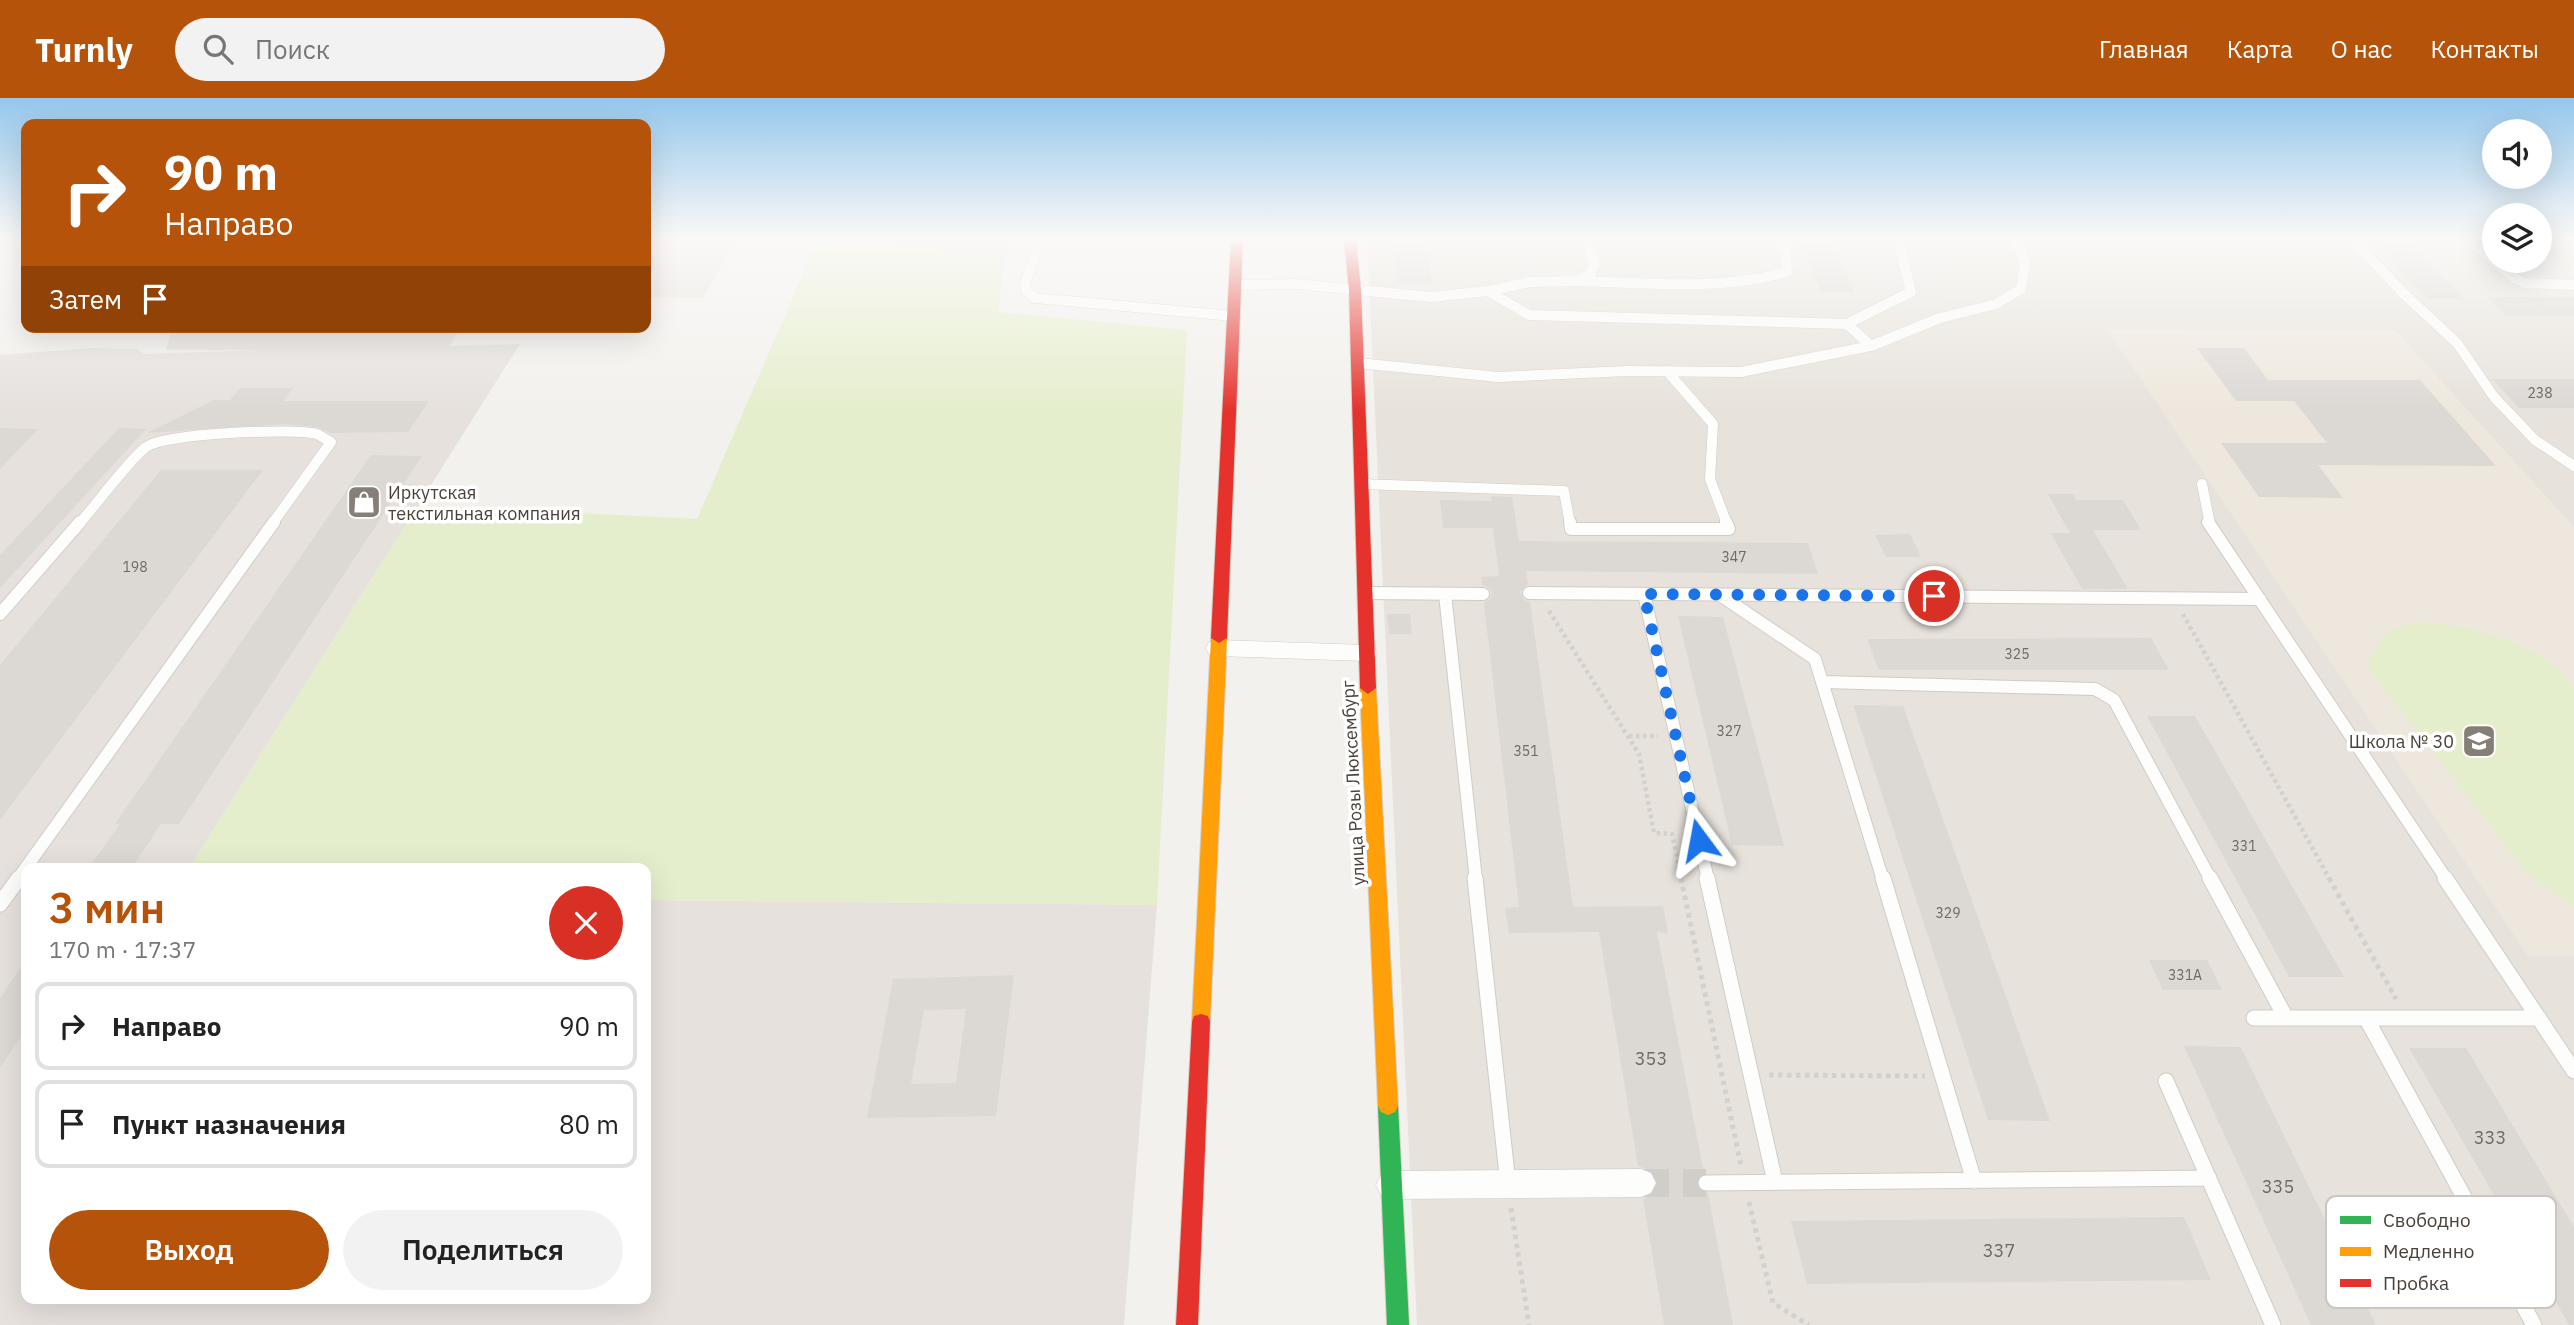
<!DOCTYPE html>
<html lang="ru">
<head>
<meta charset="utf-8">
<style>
  body { margin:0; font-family:"IBM Plex Sans",sans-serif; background:#f2f2f2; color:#222; height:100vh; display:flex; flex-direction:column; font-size:26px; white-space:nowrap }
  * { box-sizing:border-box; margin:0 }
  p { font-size:23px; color:#767676 }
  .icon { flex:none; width:38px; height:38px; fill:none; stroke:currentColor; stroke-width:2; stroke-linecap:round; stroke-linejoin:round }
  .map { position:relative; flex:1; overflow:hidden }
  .panel { position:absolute; left:21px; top:765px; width:630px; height:441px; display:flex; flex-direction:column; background:#fff; border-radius:14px; box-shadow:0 7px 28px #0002 }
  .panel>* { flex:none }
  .banner { position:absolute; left:21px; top:21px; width:630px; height:214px; border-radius:14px; box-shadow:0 7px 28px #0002; background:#b45309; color:#fff; overflow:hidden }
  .fabs { position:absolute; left:2482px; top:21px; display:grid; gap:14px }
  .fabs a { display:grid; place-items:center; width:70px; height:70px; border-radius:50%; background:#fff; box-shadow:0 7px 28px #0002; font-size:35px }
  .pin { position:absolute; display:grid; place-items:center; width:60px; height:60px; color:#fff; margin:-30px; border:4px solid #fff; border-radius:50%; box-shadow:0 2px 7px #0007 }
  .me { position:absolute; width:77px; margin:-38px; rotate:347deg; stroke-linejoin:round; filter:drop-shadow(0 0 5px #0008) }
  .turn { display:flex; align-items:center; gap:24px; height:147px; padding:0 28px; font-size:32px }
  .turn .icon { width:91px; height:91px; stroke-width:2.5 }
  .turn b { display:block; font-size:49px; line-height:60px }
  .then { display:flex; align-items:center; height:66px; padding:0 28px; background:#0003; gap:14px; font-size:26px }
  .round { display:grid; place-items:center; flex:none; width:74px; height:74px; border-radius:37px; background:#f2f2f2 }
  .headline { display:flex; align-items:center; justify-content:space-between; height:119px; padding:0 28px }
  h1 { font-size:42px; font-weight:600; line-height:52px; color:#b45309 }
  .primary-button { display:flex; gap:14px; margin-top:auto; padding:14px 28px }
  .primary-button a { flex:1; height:80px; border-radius:42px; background:#b45309; color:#fff; font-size:28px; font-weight:600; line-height:80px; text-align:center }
  .primary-button a+a { background:#f2f2f2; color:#222 }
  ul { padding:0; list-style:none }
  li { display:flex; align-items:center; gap:21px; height:88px; margin:0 14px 10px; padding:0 14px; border:4px solid #e0e0e0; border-radius:14px }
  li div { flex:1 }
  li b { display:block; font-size:26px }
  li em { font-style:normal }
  header { display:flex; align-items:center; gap:42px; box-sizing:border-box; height:98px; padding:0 35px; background:#b45309; color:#fff }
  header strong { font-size:33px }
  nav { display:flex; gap:38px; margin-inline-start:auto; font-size:24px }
  .search { width:490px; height:63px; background:#f2f2f2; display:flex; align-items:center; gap:18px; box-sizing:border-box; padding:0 24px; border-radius:38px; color:#767676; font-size:26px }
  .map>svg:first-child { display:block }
</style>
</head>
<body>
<header>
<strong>Turnly</strong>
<div class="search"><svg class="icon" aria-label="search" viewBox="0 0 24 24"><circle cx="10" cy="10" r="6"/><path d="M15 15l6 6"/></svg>Поиск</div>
<nav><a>Главная</a><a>Карта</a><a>О нас</a><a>Контакты</a></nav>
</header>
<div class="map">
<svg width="2574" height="1227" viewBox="0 0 2574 1227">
  <rect width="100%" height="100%" fill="#f3f1ee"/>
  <path fill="#e7e2db" d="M1367,141H2494V163H2539V141H2574V1227H1417Z"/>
  <path fill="#e6e1dd" d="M646,141H737L703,200L646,199Z
    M838,141H1011L1005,159Z
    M1857,141H2003L1934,150L1941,207L1881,195Z
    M172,229H461L449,248L520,246L189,770H26V1200H646V802L1157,807L1124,1227H0V257L91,250L137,251L144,256L262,252H166Z"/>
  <path fill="#eee7dd" d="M2107,231L2395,232L2574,429V858H2528Z"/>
  <path fill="#e5eecc" d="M818,141L1005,159L998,214L1187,232L1157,807L646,802V770H189L418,407L697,421Z
    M2425,524C2468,527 2511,539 2548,563C2558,569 2566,582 2574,590V809L2527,775L2367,569C2379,534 2390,529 2425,524Z"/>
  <path fill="#dcd8d4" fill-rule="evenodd" d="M1392,141H1426L1432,185H1396Z
    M1796,141H1829L1855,194H1821Z
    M2370,141H2405L2464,201H2428Z
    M2487,199H2574V218H2507Z
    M2197,250H2244L2268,282H2420L2496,368L2318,367L2343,400L2259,399L2221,345H2327L2294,303H2236Z
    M2492,281H2574V310H2519Z
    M240,290H293L283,303H429L408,334L330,335L318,329L283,326L147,335L214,302H230Z
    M0,330L38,331L0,371Z
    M119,330L146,331L0,490V457Z
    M371,357L422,358L179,726H161L132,770H89L120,726H115Z
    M161,372H263L0,722V567Z
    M2048,396H2073L2076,402H2123L2141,432H2093L2128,491H2082L2051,435H2070Z
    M1491,398L1512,399L1519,443L1808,445L1818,476L1526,473L1528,486L1520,494L1524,502L1530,504L1573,809L1663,808L1668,835L1657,834L1704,1075L1698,1080L1696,1086L1701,1093L1708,1095L1733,1227H1664L1643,1101L1653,1096L1658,1084L1652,1073L1638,1068L1599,834L1509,835L1505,810L1519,809L1484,505L1490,501L1492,495L1488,489L1482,487L1481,479L1499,478L1493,430H1443L1440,402L1492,403Z
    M1910,436L1921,459H1886L1875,437Z
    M1387,516H1410L1412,536H1389Z
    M1678,518L1723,519L1784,748L1732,747Z
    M2151,540L2169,572H1879L1867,541Z
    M1853,607L1903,608L2050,1023L1988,1022Z
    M2147,618H2195L2344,879H2289Z
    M26,862V930L0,970V900Z
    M2149,862H2207L2222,892H2163Z
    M1014,877L996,1018L867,1020L893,881ZM966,911L956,985L911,986L924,912Z
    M2184,948L2241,949L2376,1227H2311Z
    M2409,950H2466L2574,1129V1227H2569Z
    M2184,1119L2211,1182L1807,1186L1791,1123Z"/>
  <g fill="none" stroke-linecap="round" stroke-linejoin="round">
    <path stroke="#d1ceca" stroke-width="28" stroke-dasharray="28 14" stroke-linecap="butt" d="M1641,1085H1706"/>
    <g stroke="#cfccc8" stroke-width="11">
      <path id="lane-far2" d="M1041,141L1025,185L1026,193L1035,200L1233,218
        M2352,141L2403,195L2457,245L2494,299L2535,342L2574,368
        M2467,141L2514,180L2525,185L2574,187
        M1578,183C1648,185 1718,193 1787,174L1786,155L1779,141
        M1234,187L1295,186L1431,199L1488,193L1530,184L1575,183L1591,176L1594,165L1587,141
        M1488,193L1529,217L1847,226L1871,248
        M1847,226L1911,194L1898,141
        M1358,265L1498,279L1627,273L1741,274L1871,248L1940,220L1996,206L2021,191L2025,165L2014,141
        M1667,273L1713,326L1710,381L1727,426
        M1360,386L1564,393L1570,426
        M2202,386L2210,426
        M79,426C97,406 127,364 146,349C165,335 294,330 317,336C321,338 327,342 331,344L272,426"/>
    </g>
    <g stroke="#cfccc8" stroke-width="14">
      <path id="lane-far1" d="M1570,424L1571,431H1729L1726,424
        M2208,424L2447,782
        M1364,495L1483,496
        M1529,495L2260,501
        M1445,496L1476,782
        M1644,496L1708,782
        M1720,497L1815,561L1883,782
        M0,516L80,424
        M1824,584L2095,591L2114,602L2211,782
        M17,782L274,424"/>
    </g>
    <g stroke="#cfccc8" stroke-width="17">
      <path id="lane" d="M1475,780L1508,1086
        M1707,780L1775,1084
        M1883,780L1974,1083
        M2210,780L2286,920
        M2445,780L2574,973
        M0,806L19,780
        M2254,920H2539
        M2366,920L2534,1227
        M2166,983L2273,1227
        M1706,1085L2209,1080"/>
    </g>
    <g stroke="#cfccc8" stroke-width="1">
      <path id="street" d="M1217,542L1366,547L1374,549L1377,555L1374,561L1366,563L1217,558L1209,556L1206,550L1209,544Z
        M1641,1071L1651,1075L1656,1085L1651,1095L1641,1099L1391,1101L1381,1097L1376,1087L1381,1077L1391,1073Z"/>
    </g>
    <g stroke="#d5cfc5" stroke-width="2">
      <path id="fast" d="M1388,999L1395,1002L1398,1008L1409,1227H1387L1378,1008L1381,1002Z"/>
    </g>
    <g stroke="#d5cfc5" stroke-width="2">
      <path id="slow" d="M1219,535L1227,540L1210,924L1208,930L1201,932L1194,930L1192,924L1211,540Z
        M1368,584L1376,590L1398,1008L1395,1014L1388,1017L1381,1014L1378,1008L1360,590Z"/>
    </g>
    <g stroke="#d5cfc5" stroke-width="2">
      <path id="jam" d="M1231,141H1243L1227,540L1219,545L1211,540Z
        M1344,141H1356L1361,192L1376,590L1368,596L1360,590L1349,192Z
        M1201,916L1208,918L1210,924L1198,1227H1176L1192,924L1194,918Z"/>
    </g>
    <path stroke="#d3d1cc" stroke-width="4.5" stroke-dasharray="3.5 3.5" stroke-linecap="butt" d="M1549,513L1639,656L1654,735L1672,736L1682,782
      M2183,516L2330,782
      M1629,638H1658"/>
    <path stroke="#d3d1cc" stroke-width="5" stroke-dasharray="4.5 4.5" stroke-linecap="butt" d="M1681,780L1741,1068
      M2329,780L2396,901
      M1769,977L1925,978
      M1749,1104L1773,1205L1809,1227
      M1511,1110L1529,1227"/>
    <use href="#lane-far2" stroke="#fdfdfc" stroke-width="10"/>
    <use href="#lane-far1" stroke="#fdfdfc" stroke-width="12"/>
    <use href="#lane" stroke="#fdfdfc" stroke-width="15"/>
    <use href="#street" fill="#fdfdfc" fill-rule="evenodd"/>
    <use href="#fast" fill="#30b455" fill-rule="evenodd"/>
    <use href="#slow" fill="#ff9f0a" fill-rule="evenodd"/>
    <use href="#jam" fill="#e5322d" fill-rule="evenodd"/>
  </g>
  <linearGradient id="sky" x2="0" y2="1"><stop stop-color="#96c7ec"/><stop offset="0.45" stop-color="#faf9f7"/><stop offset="1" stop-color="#faf9f7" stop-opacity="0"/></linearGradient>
  <rect width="2574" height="313" fill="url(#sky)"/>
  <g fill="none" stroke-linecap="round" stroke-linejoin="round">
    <path stroke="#1a73e8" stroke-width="12" stroke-dasharray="0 21.6" d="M1699,742L1644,496L1934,498"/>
  </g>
  <defs>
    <g id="shop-square" transform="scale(1.75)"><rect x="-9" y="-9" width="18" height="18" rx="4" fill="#867f78" stroke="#fff"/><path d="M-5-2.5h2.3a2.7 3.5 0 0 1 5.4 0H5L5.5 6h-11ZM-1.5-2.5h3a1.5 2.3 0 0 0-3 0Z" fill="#fff"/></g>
    <g id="school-square" transform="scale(1.75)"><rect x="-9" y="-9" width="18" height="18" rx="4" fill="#867f78" stroke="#fff"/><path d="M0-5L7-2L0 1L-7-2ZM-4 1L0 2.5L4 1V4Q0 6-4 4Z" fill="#fff"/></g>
  </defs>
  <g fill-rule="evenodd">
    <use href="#shop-square" x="364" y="404"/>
    <use href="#school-square" x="2479" y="643"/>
  </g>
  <g text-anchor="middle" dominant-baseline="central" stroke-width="7" stroke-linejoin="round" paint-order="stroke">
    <g font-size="14" fill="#716860">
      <text x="2540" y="295">238</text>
      <text x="1734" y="459">347</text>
      <text x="135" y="469">198</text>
      <text x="2017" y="556">325</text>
      <text x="1729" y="633">327</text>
      <text x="1526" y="653">351</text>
      <text x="2244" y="748">331</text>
      <text x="1948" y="815">329</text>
      <text x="2185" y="877">331А</text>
    </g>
    <g font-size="18" fill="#4b4138" stroke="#fff" text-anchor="start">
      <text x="388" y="394">Иркутская<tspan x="388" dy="21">текстильная компания</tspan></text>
      <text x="2454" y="643" text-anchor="end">Школа № 30</text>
    </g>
    <g font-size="18" fill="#4b4138" stroke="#fff">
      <text transform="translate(1353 685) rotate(-93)">улица Розы Люксембург</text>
    </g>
    <g font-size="18" fill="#716860">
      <text x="1651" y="960">353</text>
      <text x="2490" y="1039">333</text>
      <text x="2278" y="1088">335</text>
      <text x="1999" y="1152">337</text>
    </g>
  </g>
  <rect x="2326" y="1098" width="230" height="112" rx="10" fill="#fff" stroke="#c9c6c3" stroke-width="2"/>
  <rect x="2340" y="1118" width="31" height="8" fill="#30b455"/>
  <rect x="2340" y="1149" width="31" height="9" fill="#ff9f0a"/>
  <rect x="2340" y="1181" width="31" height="8" fill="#e5322d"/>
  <g font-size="19" fill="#4b4138">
    <text x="2383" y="1129">Свободно</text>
    <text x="2383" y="1160">Медленно</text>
    <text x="2383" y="1192">Пробка</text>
  </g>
</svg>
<div class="fabs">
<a><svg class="icon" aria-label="sound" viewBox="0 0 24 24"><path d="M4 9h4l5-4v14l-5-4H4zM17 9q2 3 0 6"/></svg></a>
<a><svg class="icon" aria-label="layers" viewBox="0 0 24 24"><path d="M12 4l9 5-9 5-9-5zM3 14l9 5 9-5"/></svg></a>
</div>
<div class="pin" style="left:1934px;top:498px;background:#d93025"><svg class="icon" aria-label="arrive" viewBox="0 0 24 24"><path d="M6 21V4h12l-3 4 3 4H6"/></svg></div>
<svg class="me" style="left:1699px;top:742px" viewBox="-20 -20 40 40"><path d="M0-17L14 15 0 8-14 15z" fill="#1a73e8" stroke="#fff" stroke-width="4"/></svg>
<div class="banner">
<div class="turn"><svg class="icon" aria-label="right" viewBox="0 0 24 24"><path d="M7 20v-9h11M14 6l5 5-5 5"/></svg><div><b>90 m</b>Направо</div></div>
<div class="then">Затем<svg class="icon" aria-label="arrive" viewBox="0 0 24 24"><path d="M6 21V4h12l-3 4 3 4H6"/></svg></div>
</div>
<section class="panel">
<div class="headline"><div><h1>3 мин</h1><p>170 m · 17:37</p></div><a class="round" style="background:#d93025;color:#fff"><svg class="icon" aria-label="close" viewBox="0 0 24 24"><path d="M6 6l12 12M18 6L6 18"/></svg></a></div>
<ul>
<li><svg class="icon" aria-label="right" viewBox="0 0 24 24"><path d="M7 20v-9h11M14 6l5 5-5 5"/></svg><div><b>Направо</b></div><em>90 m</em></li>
<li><svg class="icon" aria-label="arrive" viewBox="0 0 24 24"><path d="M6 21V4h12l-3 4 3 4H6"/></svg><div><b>Пункт назначения</b></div><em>80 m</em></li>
</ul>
<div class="primary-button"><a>Выход</a><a>Поделиться</a></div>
</section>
</div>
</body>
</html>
